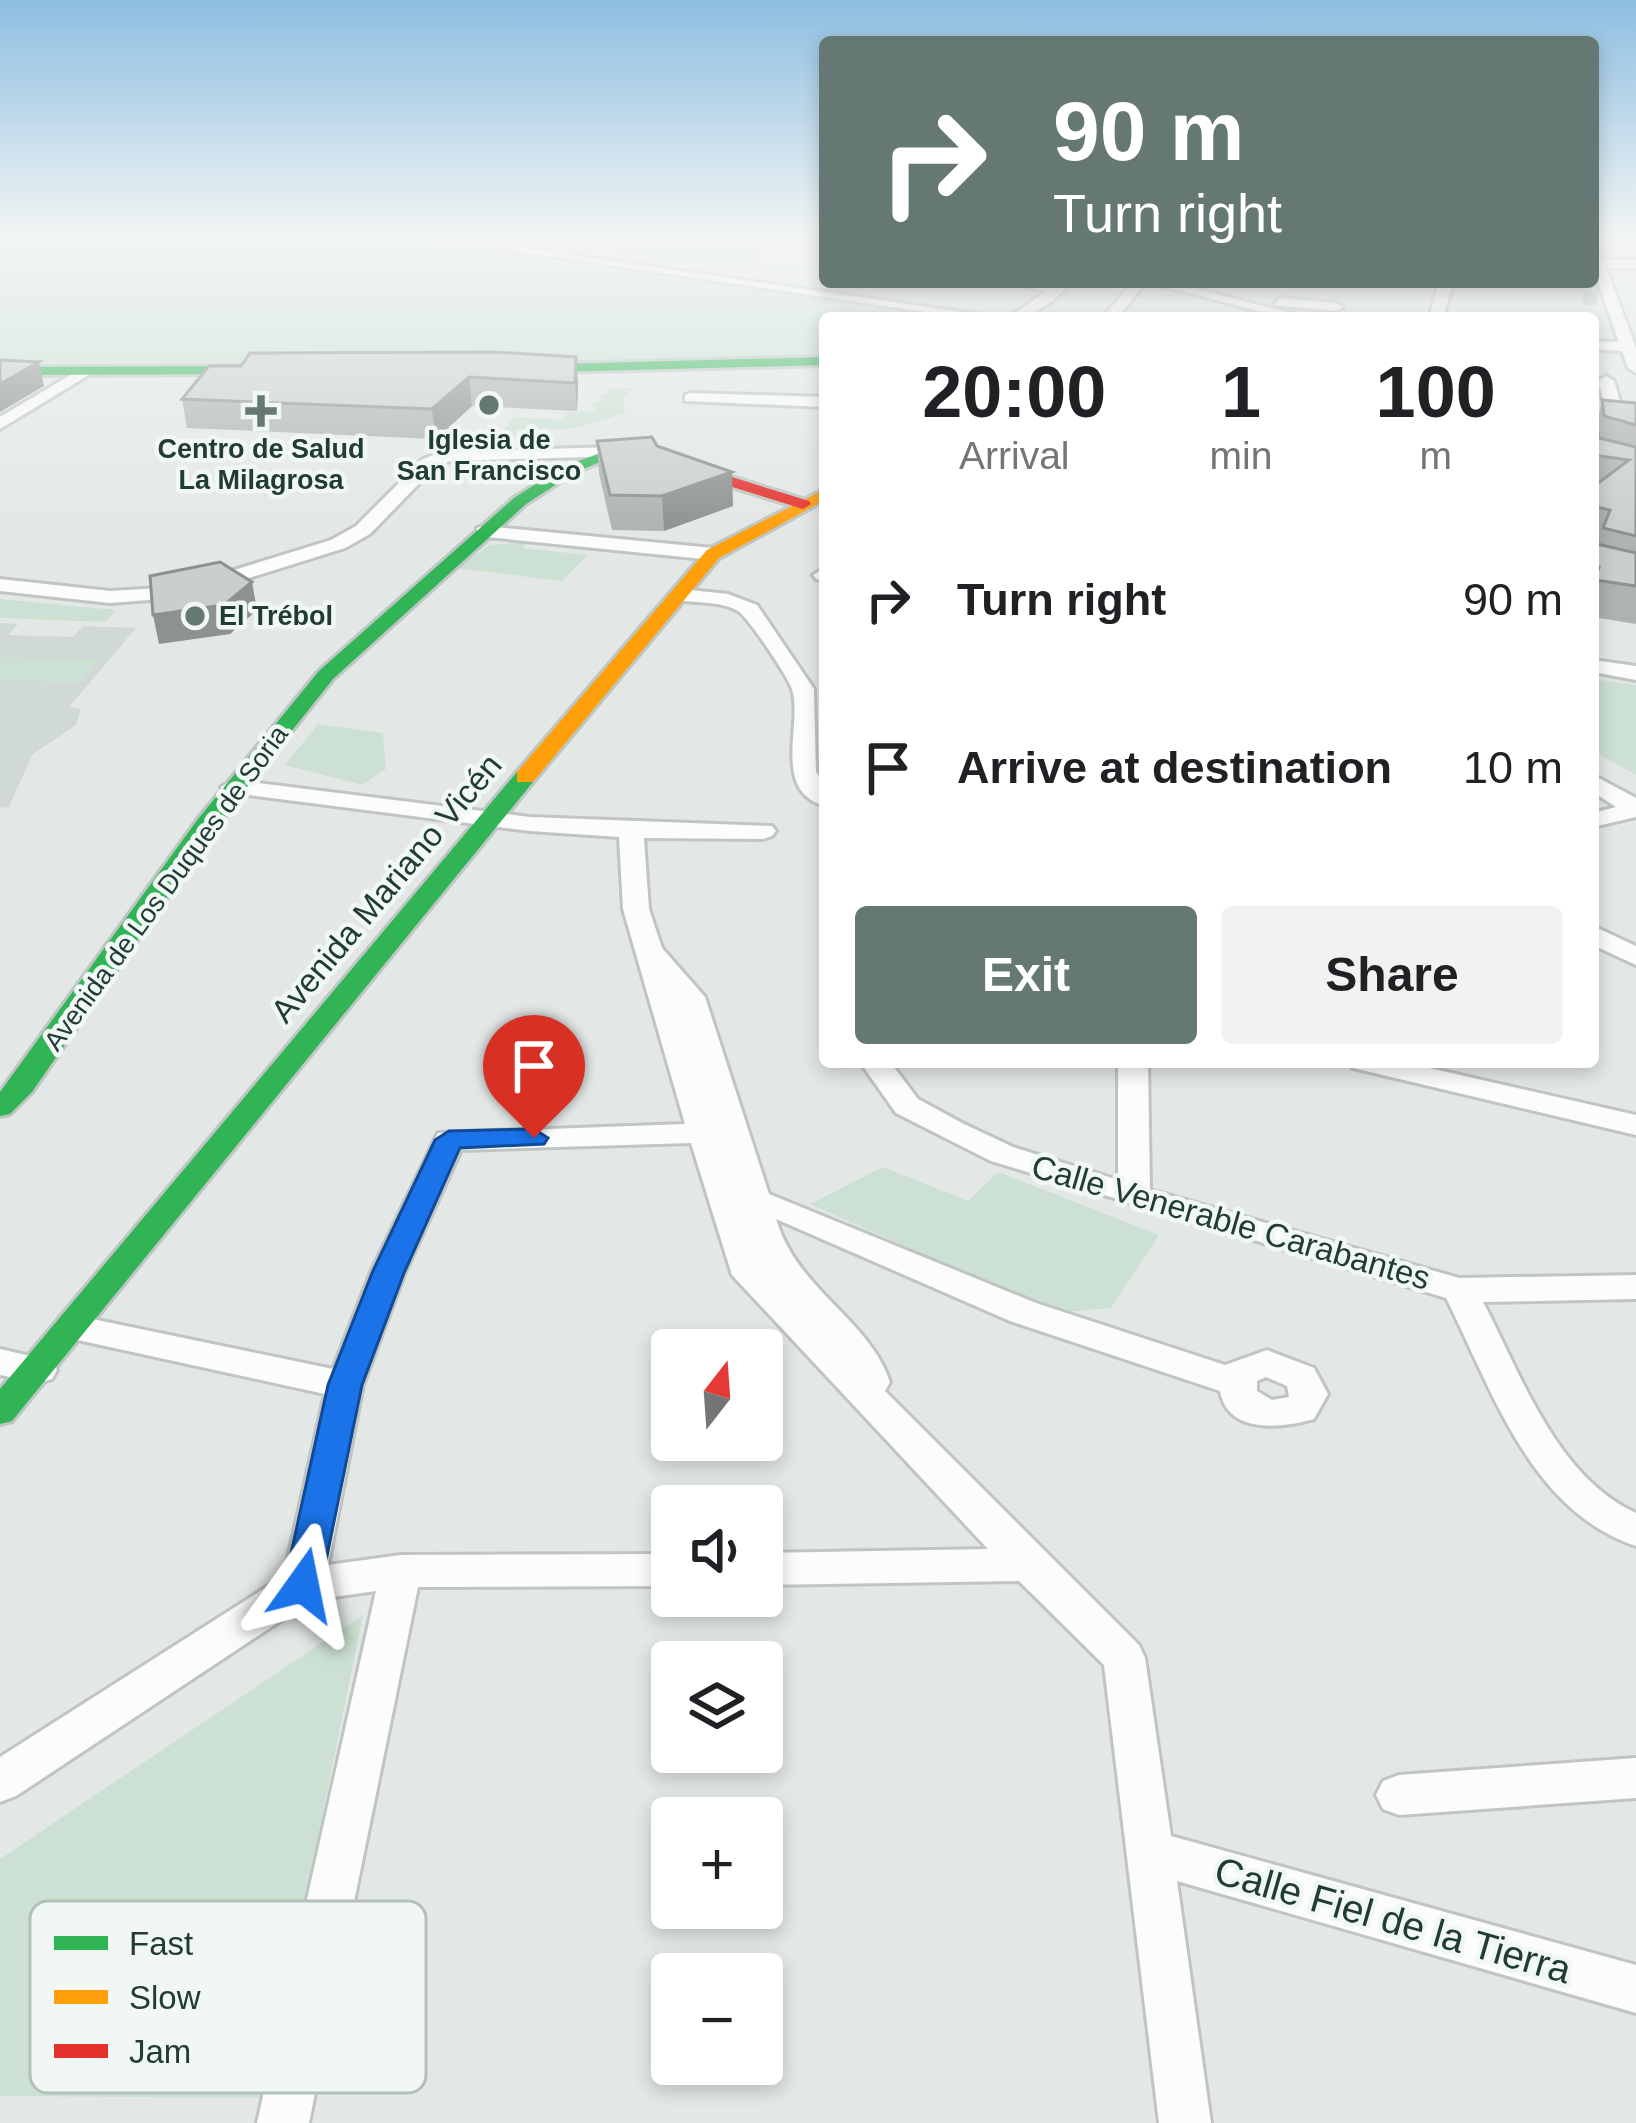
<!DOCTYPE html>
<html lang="en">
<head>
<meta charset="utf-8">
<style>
  body { margin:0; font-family:Helvetica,sans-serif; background:#f2f2f2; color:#202124; height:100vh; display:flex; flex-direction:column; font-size:45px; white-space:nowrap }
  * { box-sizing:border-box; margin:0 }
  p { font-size:39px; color:#757577 }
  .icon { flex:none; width:66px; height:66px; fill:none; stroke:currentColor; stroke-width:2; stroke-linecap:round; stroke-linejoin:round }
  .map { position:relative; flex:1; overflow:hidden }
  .sheet { position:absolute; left:819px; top:312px; width:780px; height:756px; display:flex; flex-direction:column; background:#fff; border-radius:12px; box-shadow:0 6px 18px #0003 }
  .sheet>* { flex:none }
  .guide { position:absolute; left:819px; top:36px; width:780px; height:252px; border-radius:12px; box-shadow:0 6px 18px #0003; background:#657873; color:#fff; overflow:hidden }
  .needle { width:78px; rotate:17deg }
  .buttons { position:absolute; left:651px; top:1329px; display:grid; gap:24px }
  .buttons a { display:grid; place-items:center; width:132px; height:132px; border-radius:12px; background:#fff; box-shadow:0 6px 18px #0003; font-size:60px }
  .pin { position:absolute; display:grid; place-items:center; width:102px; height:102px; color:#fff; margin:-123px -51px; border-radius:50% 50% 50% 0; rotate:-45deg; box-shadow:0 0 12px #0007 }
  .pin .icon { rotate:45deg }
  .me { position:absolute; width:132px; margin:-66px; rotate:12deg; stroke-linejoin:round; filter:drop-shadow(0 0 9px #0008) }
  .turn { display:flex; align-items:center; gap:42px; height:252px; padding:0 36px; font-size:54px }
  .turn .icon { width:156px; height:156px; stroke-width:2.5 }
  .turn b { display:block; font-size:84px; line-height:102px }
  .eta { display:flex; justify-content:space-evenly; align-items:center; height:204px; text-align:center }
  .eta b { font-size:72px; font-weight:700; line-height:84px }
  .button { display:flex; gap:24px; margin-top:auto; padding:24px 36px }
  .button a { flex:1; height:138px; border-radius:12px; background:#657873; color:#fff; font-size:48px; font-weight:700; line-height:138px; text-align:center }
  .button a+a { background:#f2f2f2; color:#202124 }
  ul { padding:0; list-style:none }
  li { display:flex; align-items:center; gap:36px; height:168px; padding:0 36px }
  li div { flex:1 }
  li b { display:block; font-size:45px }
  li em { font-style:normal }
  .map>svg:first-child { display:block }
</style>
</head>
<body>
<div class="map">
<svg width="1636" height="2123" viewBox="0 0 1636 2123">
  <rect width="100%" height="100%" fill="#e3e8e6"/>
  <path fill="#d0d9d6" d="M593,238H780L748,261L712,258L704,263L567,245Z
    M0,623L18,624L8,635L73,637L83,626L136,628L69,707L81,709L76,725L33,754L8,808L0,807Z"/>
  <path fill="#cce1d3" d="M0,238H382L952,318H825V356L585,363L0,362Z
    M632,388L623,401L625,413C617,416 574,429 567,429C549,430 535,426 516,430L514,439L454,443L465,434L498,436L515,417L561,420L569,412L594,411L598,407L592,405L603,400L598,396L610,392L606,389Z
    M528,542L523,548L588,555L562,581L456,568L490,545Z
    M0,599L116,610L106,622L0,618Z
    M0,657L99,660L80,683L0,680Z
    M1593,679L1636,685V775L1593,751Z
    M318,724L383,733L386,769L362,785L285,765Z
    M883,1167L968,1201L998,1172L1159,1235L1111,1308L1064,1312L1025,1300L810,1204Z
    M363,1615L265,2098L0,2096V1859Z"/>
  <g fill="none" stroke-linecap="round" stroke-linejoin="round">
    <path stroke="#bcc5c3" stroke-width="14" stroke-dasharray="14 8" stroke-linecap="butt" d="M1583,298L1600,299"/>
    <g stroke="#c0c5c3" stroke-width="6">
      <path id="street" d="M425,238H456L1003,318H966Z
        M807,238H825V243L809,241Z
        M1593,247L1603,260H1636V268H1606L1636,348V373L1628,368L1622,351L1593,349V341L1619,342L1593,269Z
        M1004,282H1068C1061,300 1030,318 1008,318L1047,291Z
        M1133,282H1170L1310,318H1286L1146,282L1117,318H1102Z
        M1439,282H1453L1443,318H1429Z
        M1279,298L1336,303L1343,307L1336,311L1274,305Z
        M84,367L97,370L0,429V417Z
        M1606,376L1614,381L1625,419L1636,420V430L1610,423L1598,381Z
        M691,393L825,397V407L685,401V395Z
        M616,447L622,448V456L450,461L435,467L370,534L345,548L188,597L110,603L0,591V579L110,591L179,587L331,540L356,526L423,459L442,452Z
        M484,526L713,548L723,554L713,560L477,536V528Z
        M823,569L825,581L816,579L813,575Z
        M680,589L728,594L757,605L814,689L816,772L825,783V806C771,791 803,725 792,689C787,675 748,617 738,611C719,600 694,604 673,599V591Z
        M1593,660L1636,666V680L1593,672Z
        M1593,775L1636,798V817L1593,827V813L1616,807L1593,792Z
        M233,780L530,817L772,826L776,831L772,836L763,839L644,838L649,909L662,948L705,997L769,1194L1036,1303L1225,1365L1267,1350L1314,1368L1328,1394L1314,1419C1282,1428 1228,1435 1220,1391L1010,1321L776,1219C797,1290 869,1319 890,1382L885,1391L1139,1645L1145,1658L1171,1836L1636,1965V2013L1177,1881L1211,2123H1159L1104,1665L1019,1581L762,1585V1553L988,1549L732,1275L691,1143L461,1150L405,1272L363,1385L328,1565L401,1555L672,1554V1586L418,1587L309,2123H257L376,1591L312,1600L16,1796L0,1802V1757L284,1576L325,1394L73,1339L60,1336L55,1327L60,1318L73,1315L333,1369L371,1272L438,1133L685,1124L623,909L619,837L530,831L224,792L221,787ZM1266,1377L1287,1386L1289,1397L1272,1400L1257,1391V1381Z
        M1593,926L1636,946V965L1593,945Z
        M860,1062H890L918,1099L962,1123L1013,1147L1118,1180V1062H1148L1150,1190L1459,1278L1636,1275V1299L1483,1302C1521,1374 1556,1477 1636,1513V1546C1530,1511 1492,1389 1446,1298L991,1161L896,1113Z
        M1349,1062H1403L1636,1115V1135L1353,1068Z
        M0,1349L52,1361L57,1370L52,1379L39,1383L0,1375Z
        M1636,1758V1798L1399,1815L1383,1809L1376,1795L1383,1781L1399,1775Z"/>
    </g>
    <g stroke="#bec6c3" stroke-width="6">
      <path id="fast" d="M825,357V365L520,373L513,369L520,365Z
        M0,367L260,366L267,370L260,374L0,375Z
        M606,451L619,454L574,473L526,504L333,679L214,829L32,1092L10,1114L0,1116V1092L198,819L319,671L514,498L562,467Z
        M525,771L533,772V782L12,1421L0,1424V1389L517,772Z"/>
    </g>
    <g stroke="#bec6c3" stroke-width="6">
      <path id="slow" d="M825,489V500L719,558L533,782H517V772L707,550Z"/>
    </g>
    <g stroke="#bec6c3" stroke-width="6">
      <path id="jam" d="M645,450L809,501L811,504L803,509L639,458L611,459L603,454L611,449Z"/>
    </g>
    <use href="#street" fill="#fbfcfb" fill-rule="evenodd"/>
    <use href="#fast" fill="#30b455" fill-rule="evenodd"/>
    <use href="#slow" fill="#ff9f0a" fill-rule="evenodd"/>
    <use href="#jam" fill="#e5322d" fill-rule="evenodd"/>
  </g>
  <path fill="#aeb2b0" d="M576,357L578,385L577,411L472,406L436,439L187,428L182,399Z
    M1602,400L1636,403V624L1593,617V555L1599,543L1593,541V421L1597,422Z
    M597,441L657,446L733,506L664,531L612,530L599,474Z"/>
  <path fill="#8d9190" d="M576,357L578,385L577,411L575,383Z
    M39,362L44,386L0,412V384Z
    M469,377L472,406L436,439L432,409Z
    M732,472L733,506L664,531L662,496Z
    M252,582L257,610L230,634L159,644L153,615Z"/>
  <path fill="#cacfcd" stroke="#8d9190" stroke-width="3" d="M495,352L576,357L575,383L469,377L432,409L182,399L209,366H241L250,353Z
    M0,360L39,362L0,384Z
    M1602,400L1636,403V425L1604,416Z
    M1596,420L1599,438L1636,447V536L1603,528L1610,510L1593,506V487L1629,460L1593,455V421Z
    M652,437L657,446L732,472L662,496L610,495L597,441Z
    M1597,544L1636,553V586L1595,580L1599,567L1595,566L1597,558L1593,557Z
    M220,562L252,582L224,605L153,615L150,576Z"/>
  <linearGradient id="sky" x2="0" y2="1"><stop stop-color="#8dbee1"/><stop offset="0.44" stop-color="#f2f5f4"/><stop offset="1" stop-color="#f2f5f4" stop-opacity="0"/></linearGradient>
  <rect width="1636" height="535" fill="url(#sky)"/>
  <path fill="#1a73e8" stroke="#114b97" stroke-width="3" d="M534,1129L548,1138L544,1144L460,1148L404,1273L362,1385L321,1585L316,1596L303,1600L289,1596L284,1585L328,1385L372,1273L435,1140L449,1131Z"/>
  <g fill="#657873" stroke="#f0f7f4" stroke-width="4.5">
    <circle cx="489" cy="405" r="12"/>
    <path d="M255 393h12v12h12v12h-12v12h-12v-12h-12v-12h12z"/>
    <circle cx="195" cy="616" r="12"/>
  </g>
  <g text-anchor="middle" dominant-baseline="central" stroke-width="9" stroke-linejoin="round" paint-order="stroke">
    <g font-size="27" font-weight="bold" fill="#213b35" stroke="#f0f7f4">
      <text x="489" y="440">Iglesia de<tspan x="489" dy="31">San Francisco</tspan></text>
      <text x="261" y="449">Centro de Salud<tspan x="261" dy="31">La Milagrosa</tspan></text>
      <text x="219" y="616" text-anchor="start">El Trébol</text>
    </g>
    <g font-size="27" fill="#213b35" stroke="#f0f7f4">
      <text transform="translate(166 888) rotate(-54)">Avenida de Los Duques de Soria</text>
    </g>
    <g font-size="33" fill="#213b35" stroke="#f0f7f4">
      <text transform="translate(386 888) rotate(-50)">Avenida Mariano Vicén</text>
      <text transform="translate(1231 1222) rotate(16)">Calle Venerable Carabantes</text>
    </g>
    <g font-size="39" fill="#213b35" stroke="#f0f7f4">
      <text transform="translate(1393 1920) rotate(16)">Calle Fiel de la Tierra</text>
    </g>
  </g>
  <rect x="30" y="1901" width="396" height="192" rx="18" fill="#f0f7f4" stroke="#b2bfbb" stroke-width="3"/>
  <rect x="54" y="1936" width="54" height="14" fill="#30b455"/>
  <rect x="54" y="1990" width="54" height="14" fill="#ff9f0a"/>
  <rect x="54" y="2044" width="54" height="14" fill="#e5322d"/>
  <g font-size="33" fill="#213b35">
    <text x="129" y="1955">Fast</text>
    <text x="129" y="2009">Slow</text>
    <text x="129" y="2063">Jam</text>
  </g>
</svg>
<div class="buttons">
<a><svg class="needle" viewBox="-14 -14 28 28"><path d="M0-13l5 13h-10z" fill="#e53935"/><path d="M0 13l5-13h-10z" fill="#757577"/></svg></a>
<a><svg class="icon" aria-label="sound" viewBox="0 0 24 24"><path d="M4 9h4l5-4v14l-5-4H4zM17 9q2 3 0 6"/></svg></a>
<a><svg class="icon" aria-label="layers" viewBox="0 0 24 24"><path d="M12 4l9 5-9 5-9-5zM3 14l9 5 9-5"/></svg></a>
<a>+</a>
<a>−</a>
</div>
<div class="pin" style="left:534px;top:1138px;background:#d93025"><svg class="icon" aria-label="arrive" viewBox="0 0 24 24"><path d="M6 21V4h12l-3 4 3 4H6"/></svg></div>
<svg class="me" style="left:303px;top:1585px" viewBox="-20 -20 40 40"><path d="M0-17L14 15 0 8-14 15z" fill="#1a73e8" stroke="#fff" stroke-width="4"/></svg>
<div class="guide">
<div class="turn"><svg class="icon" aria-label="right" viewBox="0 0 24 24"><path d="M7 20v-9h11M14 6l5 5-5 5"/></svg><div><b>90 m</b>Turn right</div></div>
</div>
<section class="sheet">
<div class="eta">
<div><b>20:00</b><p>Arrival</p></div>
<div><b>1</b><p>min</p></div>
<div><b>100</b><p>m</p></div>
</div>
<ul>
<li><svg class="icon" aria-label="right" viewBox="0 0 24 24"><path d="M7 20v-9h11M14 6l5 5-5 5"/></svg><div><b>Turn right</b></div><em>90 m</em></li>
<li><svg class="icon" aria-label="arrive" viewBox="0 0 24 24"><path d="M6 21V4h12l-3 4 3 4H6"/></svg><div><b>Arrive at destination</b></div><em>10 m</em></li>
</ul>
<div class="button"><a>Exit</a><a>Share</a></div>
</section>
</div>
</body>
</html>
